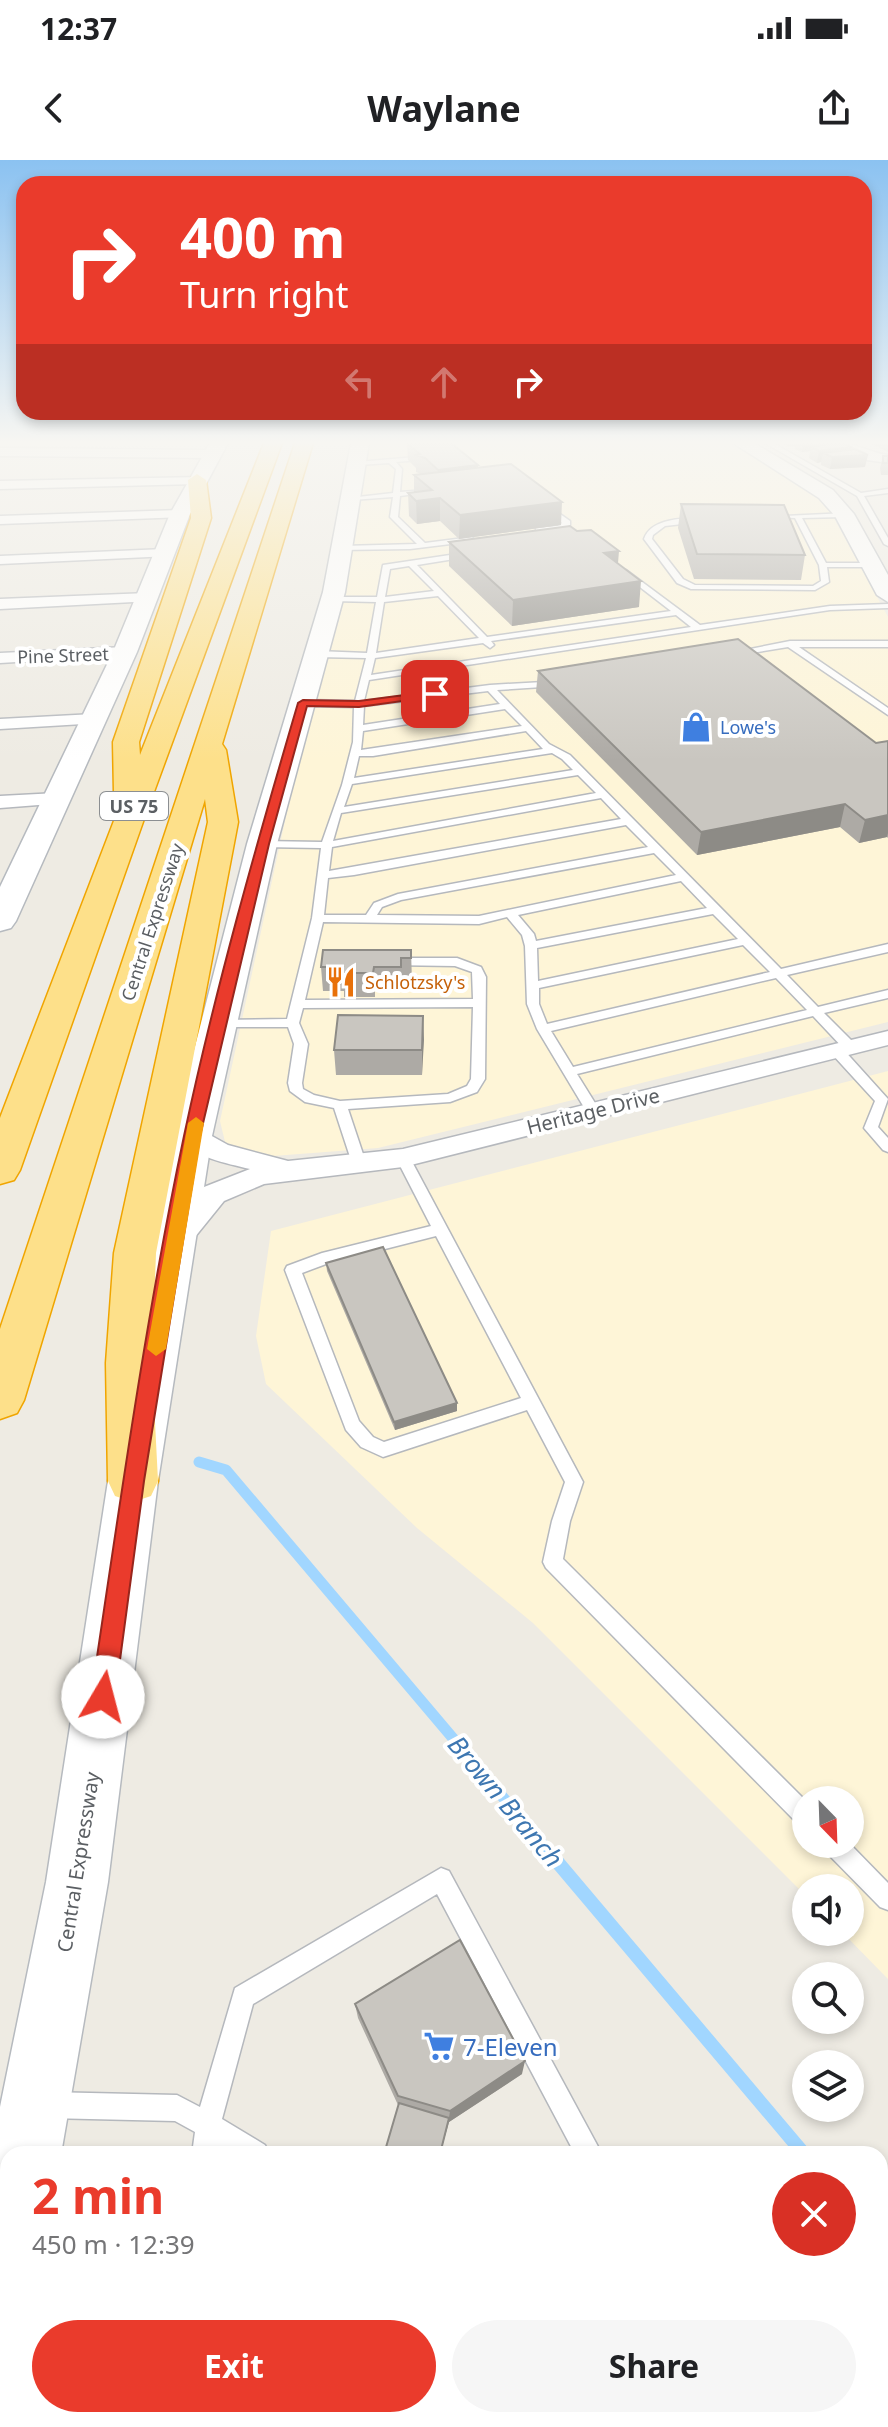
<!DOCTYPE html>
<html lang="en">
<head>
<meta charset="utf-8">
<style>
  body { margin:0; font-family:"Noto Sans",sans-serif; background:#f6f6f6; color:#202124; height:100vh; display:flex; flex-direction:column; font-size:30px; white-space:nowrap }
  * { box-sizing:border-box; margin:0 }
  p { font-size:26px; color:#757577 }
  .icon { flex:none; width:44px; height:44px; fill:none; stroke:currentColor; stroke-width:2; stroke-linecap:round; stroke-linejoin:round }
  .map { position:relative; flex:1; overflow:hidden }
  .panel { position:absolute; left:0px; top:1986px; width:888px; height:282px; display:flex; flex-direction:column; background:#fff; border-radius:24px 24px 0 0; box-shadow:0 4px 12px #0003 }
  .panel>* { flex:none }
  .guide { position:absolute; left:16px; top:16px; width:856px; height:244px; border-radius:24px; box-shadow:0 4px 12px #0003; background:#ea3b2c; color:#fff; overflow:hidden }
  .needle { width:52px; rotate:157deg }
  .buttons { position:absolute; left:792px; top:1626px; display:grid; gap:16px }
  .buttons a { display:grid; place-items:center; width:72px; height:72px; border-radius:50%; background:#fff; box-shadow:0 4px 12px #0003; font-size:40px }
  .pin { position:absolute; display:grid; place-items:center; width:68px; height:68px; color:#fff; margin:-34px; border-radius:16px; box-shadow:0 4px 12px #0006 }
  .me { position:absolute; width:88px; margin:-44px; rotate:8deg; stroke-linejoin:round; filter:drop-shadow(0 0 6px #0008) }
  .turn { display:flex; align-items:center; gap:28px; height:168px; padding:0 32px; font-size:36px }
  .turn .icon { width:104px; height:104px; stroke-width:2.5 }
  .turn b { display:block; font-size:56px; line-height:68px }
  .lanes { display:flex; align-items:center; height:76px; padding:0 32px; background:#0003; justify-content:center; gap:40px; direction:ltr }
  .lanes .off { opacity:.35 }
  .round { display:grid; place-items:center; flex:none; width:84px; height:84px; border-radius:42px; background:#f6f6f6 }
  .summary { display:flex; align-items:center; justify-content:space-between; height:136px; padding:0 32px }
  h1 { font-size:48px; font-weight:700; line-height:60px; color:#ea3b2c }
  .cta { display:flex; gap:16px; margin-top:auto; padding:16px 32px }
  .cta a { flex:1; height:92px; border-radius:48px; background:#ea3b2c; color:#fff; font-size:32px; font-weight:700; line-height:92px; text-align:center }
  .cta a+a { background:#f6f6f6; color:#202124 }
  .status { display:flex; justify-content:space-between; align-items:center; height:56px; padding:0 40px; background:#fff; direction:ltr }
  .status svg { height:22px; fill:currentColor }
  header { display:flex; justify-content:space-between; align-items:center; height:104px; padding:0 32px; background:#fff; font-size:36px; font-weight:700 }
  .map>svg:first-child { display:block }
</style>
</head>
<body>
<div class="status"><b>12:37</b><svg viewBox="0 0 49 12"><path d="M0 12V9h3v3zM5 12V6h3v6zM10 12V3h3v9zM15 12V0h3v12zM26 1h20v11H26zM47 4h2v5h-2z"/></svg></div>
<header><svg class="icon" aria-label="back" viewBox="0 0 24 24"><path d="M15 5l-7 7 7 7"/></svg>Waylane<svg class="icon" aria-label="share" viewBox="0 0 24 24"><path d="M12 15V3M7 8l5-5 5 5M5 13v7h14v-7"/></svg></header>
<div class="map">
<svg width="888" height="2267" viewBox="0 0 888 2267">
  <rect width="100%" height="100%" fill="#eeebe3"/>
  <path fill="#fef5d7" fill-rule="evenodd" d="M367,283H732L814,334L830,351L888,457V862L378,988L260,997L226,986L220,961L296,610L343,445L361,344Z
    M888,911V1819L842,1772H850V1728H806V1736L533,1463L417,1368L266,1224L256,1176L271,1071ZM806,1640H850V1684H806Z"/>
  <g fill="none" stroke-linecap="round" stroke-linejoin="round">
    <path stroke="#a1d6ff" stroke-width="11" d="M199,1302L226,1310L556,1700"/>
    <path stroke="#a1d6ff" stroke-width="14" d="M554,1698L804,1994
      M880,2084L888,2093"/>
    <g stroke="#b5b8bd" stroke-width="3">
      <path id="lane" d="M765,283H773L861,333L888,329V333L864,336L888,378V386L884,384L857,336Z
        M428,296L430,299L396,302L402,309L400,332L427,330L430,332L400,336L398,357L425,383L472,377L475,381L410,389L339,390L342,386L417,384L390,357L393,337L352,340L349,338L393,333L396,309L389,303L359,305L357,302Z
        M546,344L570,361V365L559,370L536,372V368L557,366L562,363L544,347Z
        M847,353L844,357L802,358L826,403H872L876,405L872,407H827L829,422L815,430L691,429L677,423L644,379C651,358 684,358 703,358L700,362L665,366L653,375L652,379L683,419L695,425L813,426L821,421L819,405L795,358L763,357Z
        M470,392L473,396L417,405L487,477L671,451L623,414L626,410L700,465L830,446L888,444V448L830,450L369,520L364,541L490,525L561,521L563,523L558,526L497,530L549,584L570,595L781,809L888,784V792L787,815L818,847L888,830V838L824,853L855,884V890H845L813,856L577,914L600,951L593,956L588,954L537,869L527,844L525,786L522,775L507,757L479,764L323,762L305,840L473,839L472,812L455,806L388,805L386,802L392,798H457L481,807L486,817L485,919L477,932L450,942L348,949L366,1003L359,1008L352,1003L334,948L305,942L290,931L288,923L294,884L288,867H214L213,864L219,860L287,859L312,758L321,688L262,687L257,684L262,681L322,682L342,625L353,582L354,547L303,546L298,543L303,540L355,541L366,498L317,497L313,494L317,491L367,493L376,442L332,441L328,439L332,437H377L383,405ZM409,406L434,431L385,437L390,409ZM438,436L479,478L376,493L384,442ZM676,455L691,467L371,515L375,498L483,483L490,488L494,485L491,481ZM488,531L500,544L363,565L364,546ZM505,549L522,566L361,590L363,571ZM526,571L543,589L354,618L359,596H373ZM552,593L562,599L573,610L344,647L352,624ZM578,615L596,633L333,681L341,653ZM601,638L621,659L329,711L332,687ZM626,665L648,687L398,734L374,743L366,755H324L328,718L354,715ZM654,693L676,715L479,756L377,755L382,747L401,740ZM681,721L707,748L536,781L534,774L518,755ZM713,754L738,779L538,821L537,788ZM743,785L770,812L547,864L539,844V828ZM776,818L807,850L573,907L551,871ZM473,847L471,919L467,926L448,934L340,941L314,935L303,929L302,923L308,884L299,863L303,848Z
        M790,481H888V487H799L888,548V555L788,487L734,496L730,493Z
        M837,887L842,888L888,939L878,967L888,978V992L883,990L864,968L875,941L832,894L830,891Z
        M403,993L410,998L583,1322L570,1361L563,1399L806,1641V1667L798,1664L546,1408L543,1402L552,1361L565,1322L527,1250L383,1297L361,1287L346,1270L285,1110L287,1106L322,1093L431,1066L396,998ZM436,1076L521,1238L384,1282L373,1277L359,1261L302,1113L326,1104Z
        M823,1684H850L888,1723V1750L880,1747L826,1692Z
        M441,1708L449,1711L602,1994H575L437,1734L253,1844L222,1959L265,1985L269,1994H232L219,1986L218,1994H192L195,1972L175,1961L47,1958L38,1954L34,1945L38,1936L47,1932L177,1935L200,1947L235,1828Z
        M151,2260H179L178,2267H150Z
        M611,2260H649L647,2267H609Z
        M690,2260H721L723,2267H692Z"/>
    </g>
    <g stroke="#b5b8bd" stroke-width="3">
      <path id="street" d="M838,283C857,283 870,293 888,295V303L867,300Z
        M0,288L212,290L218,294L212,298L0,296Z
        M201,317L203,320L197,324L0,329V321Z
        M180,350L187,354L185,357L0,364V356Z
        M165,389L170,390V396L0,404V396Z
        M148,433L156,438L153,441L0,449V439Z
        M125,487L133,492L131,495L0,503V493Z
        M94,554L103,559L100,563L0,569V559Z
        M57,633L64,635L67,639L64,643L0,648V636Z
        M888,871V885L403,1007L264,1024L224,1041L186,1088L176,1091L166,1088L162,1081L204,1027L250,1009C226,1003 193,998 179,976L183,970L192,967L201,970L228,985L288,1001L403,989Z"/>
    </g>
    <g stroke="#b6babf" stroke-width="3">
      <path id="secondary" d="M210,283H228L190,354L137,492L16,761L11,768L0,771V727L113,492L170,354Z
        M351,283H369L345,432L277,684L212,976L158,1321L108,1722L61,1994H8V2022L0,2017V1947L46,1722L108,1321L172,976L247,684L323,432Z
        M733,283H754L833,330L854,354L888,415V442L877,435L835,356L819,338Z
        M8,2049V2158L0,2161V2052Z"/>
    </g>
    <g stroke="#f0a500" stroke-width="3">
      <path id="highway" d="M264,283H282L144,659L20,1010L14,1020L0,1024V958L122,640L114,633L113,582L191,358L188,320L197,314L206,320L211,358L139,582L140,595Z
        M295,283H313L222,584L226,590L238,662L156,1093L152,1203L158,1321L151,1336L133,1342L115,1336L108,1321L106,1203L114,1093L208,662L205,639L24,1240L17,1253L0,1259V1169Z"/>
    </g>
    <use href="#lane" fill="#fff" fill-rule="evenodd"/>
    <use href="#street" fill="#fff" fill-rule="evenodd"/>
    <use href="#secondary" fill="#fff" fill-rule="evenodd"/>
    <use href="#highway" fill="#fde08a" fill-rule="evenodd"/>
  </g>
  <path fill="#adaaa5" d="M407,283L478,305V308L561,365L459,379L440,361L417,364L409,356L408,333H414V315L421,314L416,312V308L408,300Z
    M782,283H844L865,307L830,309L821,305V302L817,303L809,298L810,291L802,292L795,289V286L789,287Z
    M870,283H888V292Z
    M883,296H888V315H881L880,308Z
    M681,344L805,395L801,420L694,419L678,368Z
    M449,382L618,403L639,447L512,466L449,406Z
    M538,511L876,583L888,581V678L887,677L859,683L840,667L697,695L536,532Z
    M411,790L412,822H402V831H375V837H344V831H323L321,807Z
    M423,856L422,915H336L334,890Z
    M326,1103L457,1243V1251L395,1270L327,1111Z
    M355,1844L522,1914L449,1962L398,1945L358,1858Z"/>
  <path fill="#8d8b86" d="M803,283H813L810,291L802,292Z
    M851,287L849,296L868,295L865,307L830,309L832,297L823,293L821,302L817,303L819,291Z
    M478,305V322L438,327V310Z
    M440,338V361L417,364L416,341Z
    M562,342L561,365L459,379L460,355Z
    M619,391L617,415L604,393Z
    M641,421L639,447L512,466L513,440Z
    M845,644L840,667L697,695L701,672Z
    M888,655V673L887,677L859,683L865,660Z
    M423,856L424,880L422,915V890Z
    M457,1243V1251L395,1270L394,1262Z
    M525,1901L522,1914L449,1962L440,1994L449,1958L450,1951Z"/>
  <path fill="#c9c6c0" stroke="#8d8b86" stroke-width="2" d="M407,283H451L478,305L438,310L425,298L416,295L420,294Z
    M818,283H844L851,287L819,291L811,287L822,285Z
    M855,289L868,295L832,297L823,293Z
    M883,296H888V303H883Z
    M511,304L562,342L460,355L440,338L416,341L408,333L432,330L414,315Z
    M681,344L784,345L805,395L697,394Z
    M570,366L577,371L591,370L619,391L604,393L641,421L513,440L449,382Z
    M738,479L876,583L888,581V655L865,660L845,644L701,672L538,511Z
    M323,790H411V798H401V807H374L373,813H342L343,807H321Z
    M338,855L423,856L422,890H334Z
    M383,1087L457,1243L394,1262L326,1103Z
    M460,1780L525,1901L450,1951L398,1936L355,1844Z
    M399,1943L449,1958L440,1994H384Z
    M460,2260H502L501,2267H477Z"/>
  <linearGradient id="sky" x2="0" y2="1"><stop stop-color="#8bc2f1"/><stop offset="0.47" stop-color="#f7f6f2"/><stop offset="1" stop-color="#f7f6f2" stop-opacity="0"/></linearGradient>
  <rect width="888" height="601" fill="url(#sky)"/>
  <path fill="#ea3b2c" stroke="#98261d" stroke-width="2" d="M435,531L439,532V536L359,547L307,546L269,684L200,976L144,1321L115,1537L111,1545L103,1548L95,1545L91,1537C119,1351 145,1161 184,976C215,830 256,686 298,543L303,540L359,541Z"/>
  <path fill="#f59e0b" d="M196,957L204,963L166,1189L156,1196L147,1189L188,963Z"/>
  <defs>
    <g id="shop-bare" transform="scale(2.4)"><path d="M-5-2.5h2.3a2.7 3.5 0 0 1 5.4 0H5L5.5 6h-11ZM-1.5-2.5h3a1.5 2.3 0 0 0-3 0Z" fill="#3f7fe0" stroke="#fff" stroke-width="2.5" paint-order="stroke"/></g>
    <g id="restaurant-bare" transform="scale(2.4)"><path d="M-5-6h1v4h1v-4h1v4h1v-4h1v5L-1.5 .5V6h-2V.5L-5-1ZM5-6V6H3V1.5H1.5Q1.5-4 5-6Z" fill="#e8710a" stroke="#fff" stroke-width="2.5" paint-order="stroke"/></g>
    <g id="supermarket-bare" transform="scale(2.4)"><path d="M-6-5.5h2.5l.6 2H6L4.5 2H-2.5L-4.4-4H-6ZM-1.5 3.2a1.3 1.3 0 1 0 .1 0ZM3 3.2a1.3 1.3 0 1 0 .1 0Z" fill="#3f7fe0" stroke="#fff" stroke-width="2.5" paint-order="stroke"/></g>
  </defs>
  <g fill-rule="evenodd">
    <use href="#shop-bare" x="696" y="567"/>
    <use href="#restaurant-bare" x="341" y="822"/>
    <use href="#supermarket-bare" x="439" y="1886"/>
  </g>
  <g text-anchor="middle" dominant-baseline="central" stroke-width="8" stroke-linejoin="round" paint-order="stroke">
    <g font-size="18" fill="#5b5f63" stroke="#fff">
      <text transform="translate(63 495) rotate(-2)">Pine Street</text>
      <text transform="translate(152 762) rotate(-72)">Central Expressway</text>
    </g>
    <g font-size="18" fill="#366cbe" stroke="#fff" text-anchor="start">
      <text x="720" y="567">Lowe's</text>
    </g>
    <rect fill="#fff" stroke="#8c8f92" stroke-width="2" x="100" y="632" width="68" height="28" rx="6"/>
    <g font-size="18" font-weight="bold" fill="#5b5f63">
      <text x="134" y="646">US 75</text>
    </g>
    <g font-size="18" fill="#c56008" stroke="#fff" text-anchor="start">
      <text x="365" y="822">Schlotzsky's</text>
    </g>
    <g font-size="20" fill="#5b5f63" stroke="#fff">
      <text transform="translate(593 951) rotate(-14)">Heritage Drive</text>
      <text transform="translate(78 1702) rotate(-81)">Central Expressway</text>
    </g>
    <g font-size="24" fill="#366cbe" stroke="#fff" text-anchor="start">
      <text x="463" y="1886">7-Eleven</text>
    </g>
    <g font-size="26" font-style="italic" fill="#3e77b1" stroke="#fff">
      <text transform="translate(506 1641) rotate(50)">Brown Branch</text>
    </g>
  </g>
</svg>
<div class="buttons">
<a><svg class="needle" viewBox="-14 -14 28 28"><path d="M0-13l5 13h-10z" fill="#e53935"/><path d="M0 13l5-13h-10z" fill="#757577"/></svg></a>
<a><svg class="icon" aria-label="sound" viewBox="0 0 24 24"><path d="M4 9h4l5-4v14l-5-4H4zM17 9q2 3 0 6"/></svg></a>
<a><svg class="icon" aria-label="search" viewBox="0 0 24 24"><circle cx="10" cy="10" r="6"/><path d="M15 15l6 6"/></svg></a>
<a><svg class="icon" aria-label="layers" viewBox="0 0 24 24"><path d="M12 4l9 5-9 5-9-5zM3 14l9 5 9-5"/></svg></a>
</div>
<div class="pin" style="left:435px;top:534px;background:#d93025"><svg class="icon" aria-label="arrive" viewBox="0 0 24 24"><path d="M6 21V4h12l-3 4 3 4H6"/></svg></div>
<svg class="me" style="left:103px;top:1537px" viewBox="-20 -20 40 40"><circle r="19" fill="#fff"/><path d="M0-13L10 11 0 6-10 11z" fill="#ea3b2c"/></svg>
<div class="guide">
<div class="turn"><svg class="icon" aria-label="right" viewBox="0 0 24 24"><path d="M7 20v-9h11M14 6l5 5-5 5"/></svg><div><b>400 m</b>Turn right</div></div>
<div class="lanes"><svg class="icon off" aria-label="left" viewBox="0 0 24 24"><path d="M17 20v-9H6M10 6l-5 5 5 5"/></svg><svg class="icon off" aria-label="ahead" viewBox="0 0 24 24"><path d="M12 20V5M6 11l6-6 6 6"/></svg><svg class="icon" aria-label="right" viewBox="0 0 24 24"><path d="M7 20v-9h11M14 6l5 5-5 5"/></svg></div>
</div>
<section class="panel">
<div class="summary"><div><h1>2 min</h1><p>450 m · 12:39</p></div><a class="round" style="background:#d93025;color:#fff"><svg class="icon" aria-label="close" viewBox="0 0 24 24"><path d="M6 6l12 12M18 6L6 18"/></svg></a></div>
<div class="cta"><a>Exit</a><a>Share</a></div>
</section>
</div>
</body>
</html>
